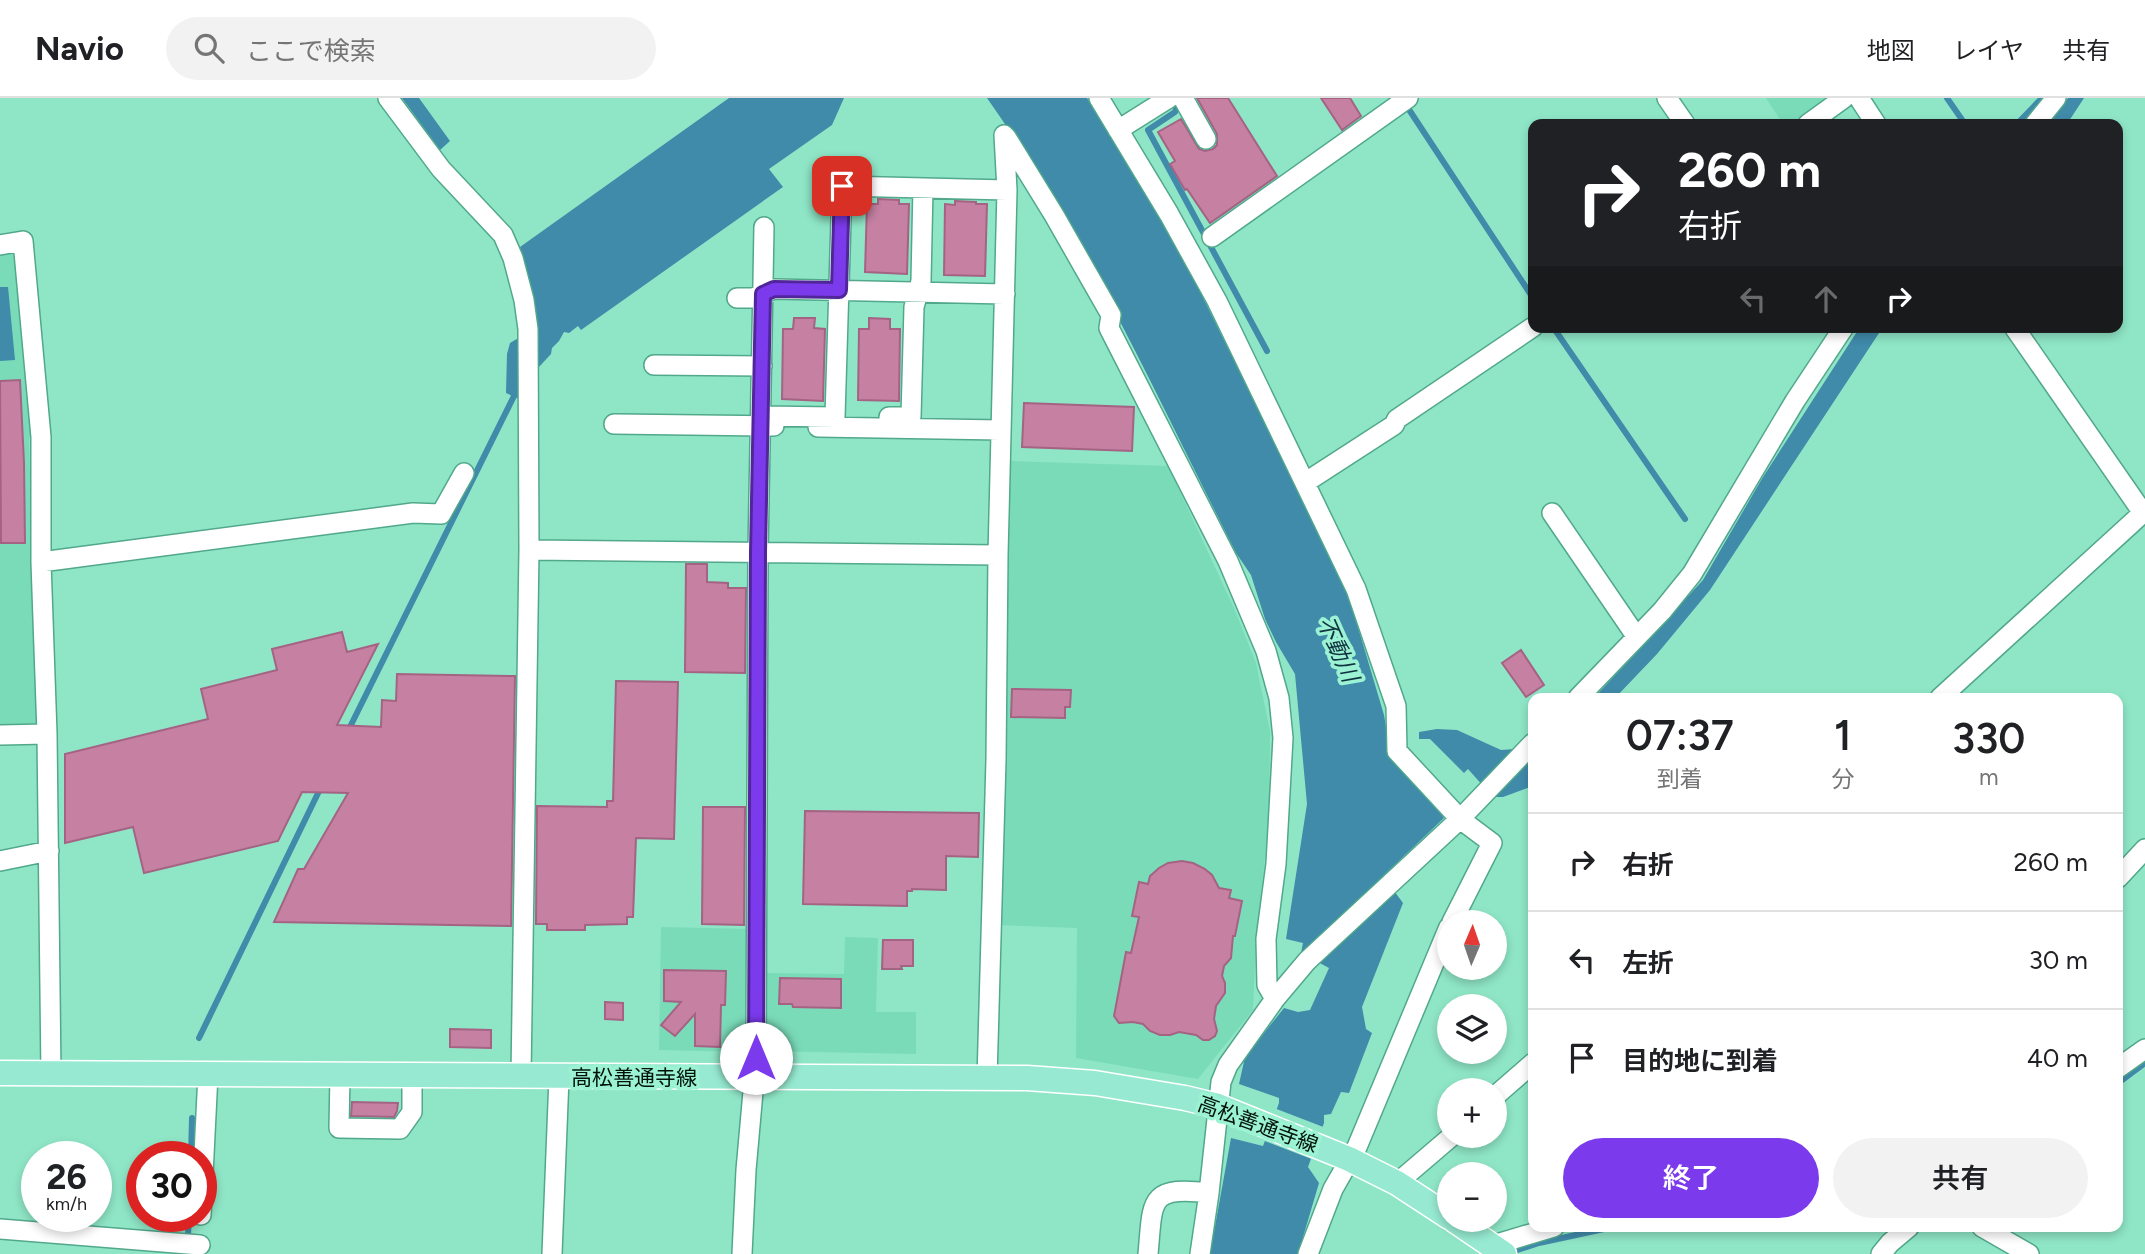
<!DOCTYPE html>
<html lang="ja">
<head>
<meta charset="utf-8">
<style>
  body { margin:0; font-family:Figtree,"Noto Sans JP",sans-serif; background:#f2f2f2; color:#202124; height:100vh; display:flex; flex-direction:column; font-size:26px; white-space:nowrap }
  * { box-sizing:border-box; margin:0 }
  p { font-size:23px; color:#757577 }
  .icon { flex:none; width:38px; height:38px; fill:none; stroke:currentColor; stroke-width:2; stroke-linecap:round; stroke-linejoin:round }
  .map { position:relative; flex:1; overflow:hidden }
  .drawer { position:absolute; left:1528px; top:595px; width:595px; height:539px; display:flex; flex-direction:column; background:#fff; border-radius:14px; box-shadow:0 4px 10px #0003 }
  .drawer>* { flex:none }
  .hud { position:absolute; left:1528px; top:21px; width:595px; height:214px; border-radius:14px; box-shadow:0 4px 10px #0003; background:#202124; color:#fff; overflow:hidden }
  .needle { width:46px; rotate:2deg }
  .tools { position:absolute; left:1437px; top:812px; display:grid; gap:14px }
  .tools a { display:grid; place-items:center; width:70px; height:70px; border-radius:50%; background:#fff; box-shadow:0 4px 10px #0003; font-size:35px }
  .speed { position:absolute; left:21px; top:1043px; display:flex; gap:14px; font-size:35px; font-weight:700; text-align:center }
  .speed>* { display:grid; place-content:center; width:91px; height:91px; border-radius:50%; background:#fff; box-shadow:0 4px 10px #0003; line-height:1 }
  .speed small { font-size:18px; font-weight:400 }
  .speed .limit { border:10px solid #d22; background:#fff; color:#111 }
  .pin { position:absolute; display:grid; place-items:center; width:60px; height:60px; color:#fff; margin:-30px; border-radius:14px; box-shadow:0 4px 10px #0006 }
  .me { position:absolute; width:77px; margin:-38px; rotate:0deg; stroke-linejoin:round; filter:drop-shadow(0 0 5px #0008) }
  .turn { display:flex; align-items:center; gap:24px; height:147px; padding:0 35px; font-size:32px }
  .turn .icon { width:91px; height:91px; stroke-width:2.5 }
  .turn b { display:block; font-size:49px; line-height:60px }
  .lanes { display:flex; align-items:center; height:66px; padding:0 35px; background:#0003; justify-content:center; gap:35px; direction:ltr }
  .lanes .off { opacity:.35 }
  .eta { display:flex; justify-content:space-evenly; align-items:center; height:119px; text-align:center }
  .eta b { font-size:42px; font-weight:600; line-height:49px }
  .primary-button { display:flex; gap:14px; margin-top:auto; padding:14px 35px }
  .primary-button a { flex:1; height:80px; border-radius:42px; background:#7c3aed; color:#fff; font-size:28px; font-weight:600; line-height:80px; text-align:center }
  .primary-button a+a { background:#f2f2f2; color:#202124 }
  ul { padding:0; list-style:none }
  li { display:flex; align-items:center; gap:21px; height:98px; padding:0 35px; border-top:2px solid #e0e0e0 }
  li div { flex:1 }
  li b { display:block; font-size:26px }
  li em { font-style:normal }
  header { display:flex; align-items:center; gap:42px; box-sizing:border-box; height:98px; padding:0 35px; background:#fff; border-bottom:2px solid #e0e0e0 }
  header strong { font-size:33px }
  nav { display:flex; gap:38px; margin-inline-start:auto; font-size:24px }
  .search { width:490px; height:63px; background:#f2f2f2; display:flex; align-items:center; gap:18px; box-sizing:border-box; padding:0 24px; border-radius:38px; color:#757577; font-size:26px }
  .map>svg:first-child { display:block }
</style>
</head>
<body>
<header>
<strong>Navio</strong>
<div class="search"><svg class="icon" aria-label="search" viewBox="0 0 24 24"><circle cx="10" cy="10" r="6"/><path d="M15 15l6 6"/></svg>ここで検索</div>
<nav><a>地図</a><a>レイヤ</a><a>共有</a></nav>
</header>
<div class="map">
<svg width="2145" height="1156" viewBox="0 0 2145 1156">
  <rect width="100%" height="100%" fill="#8fe6c7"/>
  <path fill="#7adbb9" d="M1766,0H1833L1800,26H1783Z
    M9,153L16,158L32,338L29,339L37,628L0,631V154Z
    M1010,363L1168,368L1234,510L1256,565L1270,633L1269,723L1256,842L1253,912L1198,981L1076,960L1077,830L999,827Z
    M661,829L750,831L748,954L659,952Z
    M845,839L878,840L876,914H916V956L763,953L765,875L844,876Z"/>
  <path fill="#408aaa" d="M402,0H419L450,43L440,52Z
    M729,0H844L832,27L769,71L783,89L581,232L578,228L569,235L564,234L559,243L552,250L551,256L538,270L522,302L506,295L507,256L510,245L537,229L533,195L520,149Z
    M987,0H1087L1176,145L1346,489L1384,617L1390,653L1444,720L1383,778L1403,805L1362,909L1366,931L1372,935L1349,995L1341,994L1331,1016L1324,1017V1025L1308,1069L1319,1085L1298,1156H1210L1231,1040L1263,1048L1279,1005V1000L1239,986L1245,959L1284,910L1298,914L1310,912L1329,870L1301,855L1303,845L1286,841L1307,706L1295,576L1276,544L1265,521L1251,477L1236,455C1158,301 1087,142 987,0Z
    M2068,0H2084L2067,26H2049Z
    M0,189H8L15,262L0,263Z
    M1860,229H1883L1710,492L1657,556L1615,600H1594L1703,482L1763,379Z
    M1437,631L1457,632L1501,652L1515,651L1533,656V688L1503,699H1493L1468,671L1464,675L1430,641H1419V634Z"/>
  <path fill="#8fe6c7" d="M1274,1010L1326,1030L1314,1062L1262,1042Z"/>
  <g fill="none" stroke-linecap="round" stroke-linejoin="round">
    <path stroke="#408aaa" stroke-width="6" d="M1947,0L1965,26
      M1178,7L1175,14L1148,32L1267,253
      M1406,7L1533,200
      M2017,26L2042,0
      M1553,229L1685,421
      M348,633L515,296V291
      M199,940L322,687
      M2118,985L2145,965
      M191,1059L192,1020
      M1508,1155L1539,1145L1613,1129
      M187,1156L189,1118"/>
  </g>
  <path fill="#c580a2" stroke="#a56384" stroke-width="2" d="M1197,0H1228L1277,78L1210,125L1187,91L1185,92L1170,66L1175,63L1158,34L1181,21L1199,51L1205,53L1213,51L1217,47V36Z
    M1321,0H1350L1361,18L1342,32Z
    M878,101L899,102V106H909L907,176L865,174L867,106H878Z
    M955,103L976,104V106H987L985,178L944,177L945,106L955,107Z
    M794,220H815L814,230L825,231L823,303L782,301L783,231H793Z
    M869,220L890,221V231H900L899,303L858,302L859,231H869Z
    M20,282L24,365L25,445H1L0,283Z
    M1024,305L1134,309L1132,353L1022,349Z
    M686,466H707V484L728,485V490H746L745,575L685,574Z
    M342,534L347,554L378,546L337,627L381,629L382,602L396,603L397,576L515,578L511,828L274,824L298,771H304L348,695L302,694L278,743L144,775L133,729L65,745V656L208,621L201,591L277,572L272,551Z
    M1521,552L1544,587L1526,599L1502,565Z
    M616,583L678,584L674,741L636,740L633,819H627V826L585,827V832H547V826H536L537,708L607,709V703H613Z
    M1012,591L1071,592L1070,609H1065V620L1011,619Z
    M703,709H745L744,827L702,826Z
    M805,713L979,715L978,759L946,758V792L912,791V793H907V808L803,806Z
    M1182,763L1193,765L1205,771L1212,777L1219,790L1231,792L1229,800L1242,803L1235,838H1233L1231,860L1224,868L1222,878L1225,885V895L1216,908L1214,921L1217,933L1215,938L1209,942H1203L1196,937L1179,934L1170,937H1160L1150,933L1143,926L1133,924L1119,925L1114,918L1126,854L1131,855L1139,819L1132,818L1139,784L1148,786L1150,778L1159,770L1168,765Z
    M883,842H913V868H901L902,871H882Z
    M664,872L726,873L725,907H721L720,949L695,948V916L675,938L661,927L681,904L664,903Z
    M780,880L841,881V910L793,909L792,906H779Z
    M605,904L623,905V922L605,921Z
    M450,931L491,932V950L450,949Z
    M352,1004L398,1005L397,1013L394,1019L351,1018Z"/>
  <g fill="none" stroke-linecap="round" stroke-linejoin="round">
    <g stroke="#51a88b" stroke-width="22">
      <path id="minor" d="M388,0L441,71L503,137L513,160L524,202L528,231L529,452L521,978
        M1099,0L1169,116L1217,203L1356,491L1396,608L1397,653L1460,721L1492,745L1452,824
        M1183,0L1206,41
        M1667,0L1685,26
        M1859,0L1876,26
        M1808,26L1844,0
        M2035,26L2056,0
        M1118,32L1169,0
        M1006,39L1054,117L1111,217L1109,230L1228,463L1266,553L1279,600L1283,640L1276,766L1266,841L1267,887L1275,901
        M1212,139L1408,0
        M0,147L23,143L41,339V464L47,636L51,977
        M737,200H753L774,191L1005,196
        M2014,229L2143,415
        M654,267L762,268
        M761,318L835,319L842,88L1007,92
        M889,319H911L914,209L921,183L923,90
        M614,326L774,328
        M818,329L1001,332
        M1306,384L1394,327L1397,321L1533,229
        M1552,415L1636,538
        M529,452L998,457
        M41,464L413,415L441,416L464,375
        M1578,600L1662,513L1692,476L1795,303L1844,229
        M1940,600L2145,413
        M0,637L47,636
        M0,763L49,753
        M2118,780L2145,751
        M2118,970L2145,951
        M340,977L339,1030L400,1031L412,1014V977
        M987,981L996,662L998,457L1007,92L1004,37
        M1494,999L1533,965
        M1397,1085L1452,1038
        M201,1117L208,976
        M1982,1129L2029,1156
        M0,1131L200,1147
        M1493,1147L1554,1129
        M552,1156L559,979
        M742,1156L746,1072L756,960L758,454L764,129
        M1148,1156C1153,1104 1147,1087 1209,1095L1221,984L1228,967L1275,901L1307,863L1460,721L1533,645
        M1200,1156L1209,1095
        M1308,1156L1333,1091L1357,1049L1449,829
        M1881,1156L1890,1145L1909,1129"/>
    </g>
    <g stroke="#fff" stroke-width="27">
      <path id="major" d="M0,975L1027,980L1095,985L1185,1000L1218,1008L1349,1061L1397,1085L1449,1119
        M1454,1122L1504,1156"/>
    </g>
    <use href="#minor" stroke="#fff" stroke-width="19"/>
    <use href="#major" stroke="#97ead1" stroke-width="24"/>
  </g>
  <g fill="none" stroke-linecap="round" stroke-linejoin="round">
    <g stroke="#51269a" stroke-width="18">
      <path id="route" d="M756,960L758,454L763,196L774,191L839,192L842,88"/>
    </g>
    <use href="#route" stroke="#7c3aed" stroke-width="12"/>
  </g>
  <g text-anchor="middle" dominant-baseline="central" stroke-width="7" stroke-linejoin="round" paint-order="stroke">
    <g font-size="21" fill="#00120a" stroke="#9cf3d3">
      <text x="634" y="979">高松善通寺線</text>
      <text transform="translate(1258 1026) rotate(20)">高松善通寺線</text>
    </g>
    <g font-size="23" font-style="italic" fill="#103241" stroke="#9cf3d3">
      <text transform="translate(1338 551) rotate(66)">不動川</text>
    </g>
  </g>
</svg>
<div class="tools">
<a><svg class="needle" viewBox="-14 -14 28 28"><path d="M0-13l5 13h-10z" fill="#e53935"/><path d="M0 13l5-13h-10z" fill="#757577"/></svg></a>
<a><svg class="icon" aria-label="layers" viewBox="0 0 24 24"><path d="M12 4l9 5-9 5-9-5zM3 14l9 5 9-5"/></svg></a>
<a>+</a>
<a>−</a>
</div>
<div class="speed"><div>26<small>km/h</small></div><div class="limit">30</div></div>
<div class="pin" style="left:842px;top:88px;background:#d93025"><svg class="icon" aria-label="arrive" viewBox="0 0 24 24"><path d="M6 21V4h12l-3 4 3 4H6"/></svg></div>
<svg class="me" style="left:756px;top:960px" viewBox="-20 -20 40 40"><circle r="19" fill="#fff"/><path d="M0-13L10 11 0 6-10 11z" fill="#7c3aed"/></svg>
<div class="hud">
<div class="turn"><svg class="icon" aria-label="right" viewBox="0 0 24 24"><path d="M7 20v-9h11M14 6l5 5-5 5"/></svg><div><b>260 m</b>右折</div></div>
<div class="lanes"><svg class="icon off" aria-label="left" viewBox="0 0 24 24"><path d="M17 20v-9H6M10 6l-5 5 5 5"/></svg><svg class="icon off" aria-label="ahead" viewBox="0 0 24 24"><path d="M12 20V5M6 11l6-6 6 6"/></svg><svg class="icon" aria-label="right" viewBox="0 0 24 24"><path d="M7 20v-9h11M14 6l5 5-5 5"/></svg></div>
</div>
<section class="drawer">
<div class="eta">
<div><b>07:37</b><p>到着</p></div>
<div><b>1</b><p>分</p></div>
<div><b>330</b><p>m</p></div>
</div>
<ul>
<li><svg class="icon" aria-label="right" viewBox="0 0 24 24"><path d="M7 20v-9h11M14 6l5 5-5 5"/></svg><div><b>右折</b></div><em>260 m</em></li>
<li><svg class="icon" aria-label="left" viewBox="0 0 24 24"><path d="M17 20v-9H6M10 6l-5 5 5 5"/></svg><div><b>左折</b></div><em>30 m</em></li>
<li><svg class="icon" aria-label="arrive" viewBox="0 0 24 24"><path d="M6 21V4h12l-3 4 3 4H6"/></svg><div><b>目的地に到着</b></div><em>40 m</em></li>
</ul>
<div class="primary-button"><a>終了</a><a>共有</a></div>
</section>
</div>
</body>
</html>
